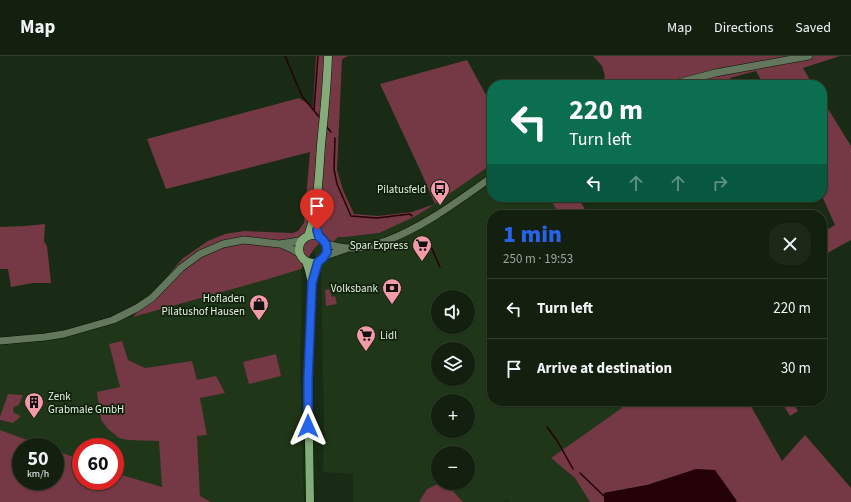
<!DOCTYPE html>
<html lang="en">
<head>
<meta charset="utf-8">
<style>
  body { margin:0; font-family:"Source Sans 3",sans-serif; background:#1c2818; color:#f1f3f6; height:100vh; display:flex; flex-direction:column; font-size:15px; white-space:nowrap }
  * { box-sizing:border-box; margin:0 }
  p { font-size:13px; color:#9da39e }
  .icon { flex:none; width:22px; height:22px; fill:none; stroke:currentColor; stroke-width:2; stroke-linecap:round; stroke-linejoin:round }
  .map { position:relative; flex:1; overflow:hidden }
  .drawer { position:absolute; left:487px; top:154px; width:340px; height:196px; display:flex; flex-direction:column; background:#13200f; border-radius:16px; box-shadow:0 1px 3px #0004,0 0 0 1px #323e2f }
  .drawer>* { flex:none }
  .top-card { position:absolute; left:487px; top:24px; width:340px; height:122px; border-radius:16px; box-shadow:0 1px 3px #0004,0 0 0 1px #323e2f; background:#0b6e4f; color:#fff; overflow:hidden }
  .fabs { position:absolute; left:431px; top:234px; display:grid; gap:8px }
  .fabs a { display:grid; place-items:center; width:44px; height:44px; border-radius:50%; background:#13200f; box-shadow:0 1px 3px #0004,0 0 0 1px #323e2f; font-size:20px }
  .speed { position:absolute; left:12px; top:382px; display:flex; gap:8px; font-size:20px; font-weight:700; text-align:center }
  .speed>* { display:grid; place-content:center; width:52px; height:52px; border-radius:50%; background:#13200f; box-shadow:0 1px 3px #0004,0 0 0 1px #323e2f; line-height:1 }
  .speed small { font-size:10px; font-weight:400 }
  .speed .limit { border:6px solid #d22; background:#fff; color:#111 }
  .pin { position:absolute; display:grid; place-items:center; width:34px; height:34px; color:#fff; margin:-41px -17px; border-radius:50% 50% 50% 0; rotate:-45deg; box-shadow:0 0 4px #0007 }
  .pin .icon { rotate:45deg }
  .me { position:absolute; width:44px; margin:-22px; rotate:0deg; stroke-linejoin:round; filter:drop-shadow(0 0 3px #0008) }
  .turn { display:flex; align-items:center; gap:14px; height:84px; padding:0 16px; font-size:18px }
  .turn .icon { width:52px; height:52px; stroke-width:2.5 }
  .turn b { display:block; font-size:28px; line-height:34px }
  .lanes { display:flex; align-items:center; height:38px; padding:0 16px; background:#0003; justify-content:center; gap:20px; direction:ltr }
  .lanes .off { opacity:.35 }
  .round { display:grid; place-items:center; flex:none; width:42px; height:42px; border-radius:16px; background:#1c2818 }
  .headline { display:flex; align-items:center; justify-content:space-between; height:68px; padding:0 16px }
  h1 { font-size:24px; font-weight:800; line-height:30px; color:#2563eb }
  ul { padding:0; list-style:none }
  li { display:flex; align-items:center; gap:12px; height:60px; padding:0 16px; border-top:1px solid #323e2f }
  li div { flex:1 }
  li b { display:block; font-size:15px }
  li em { font-style:normal }
  header { display:flex; align-items:center; gap:24px; box-sizing:border-box; height:56px; padding:0 20px; background:#13200f; border-bottom:1px solid #323e2f }
  header strong { font-size:19px }
  nav { display:flex; gap:22px; margin-inline-start:auto; font-size:14px }
  .map>svg:first-child { display:block }
</style>
</head>
<body>
<header>
<strong>Map</strong>
<nav><a>Map</a><a>Directions</a><a>Saved</a></nav>
</header>
<div class="map">
<svg width="851" height="446" viewBox="0 0 851 446">
  <rect width="100%" height="100%" fill="#192b14"/>
  <path fill="#203619" fill-rule="evenodd" d="M492,108V141H549L560,159H492V345H618L623,352L552,402L575,422L590,446H509L507,444L503,446H464L462,445L446,427H468V397H438V427H440L427,433L419,446H353V418L323,416L324,372L321,218L314,193L325,181H345L379,177L435,148ZM438,241H468V271H438ZM438,293H468V323H438ZM438,345H468V375H438Z
    M301,213L302,220L300,318L304,446H211L200,440L197,380L207,379L200,341L225,337L197,324L192,305L145,312L128,304L109,288L120,331L128,384H160L162,432L115,417V391H81V404L55,394V391H46L0,374V284L45,280L113,264L133,261L272,222Z"/>
  <path fill="#743944" d="M316,0H348L342,3L337,114L343,134L354,158L378,160L412,156L435,148L421,116L380,28L467,4L492,50V108L435,148L414,161L379,177L345,181H338L333,186L325,181L314,193L301,213L272,222L133,261L182,203L208,185L225,178L244,175L293,177L298,175L304,167L310,96L166,133L147,83L299,42L313,51Z
    M593,0H840L803,12L813,29H764L756,15L730,22L734,29H602L605,20L602,10Z
    M822,43L851,90V184L822,200V177L835,169L822,140Z
    M549,141H578L588,159H560Z
    M45,168L44,185L47,190L51,227H33L11,231L8,213H0V171L25,170Z
    M329,233L332,241L335,240L337,248L326,250L325,234Z
    M122,285L128,304L145,312L192,305L197,324L216,320L225,337L200,342L207,379L197,380L200,440L211,446H0V374L46,391H21V425H55V394L81,404V425H115V417L162,431L159,385L128,384L119,382L108,373L101,364L97,336L120,331L109,288Z
    M276,298L281,320L249,328L243,306Z
    M8,338L23,339L19,349L14,351L13,354L14,357L19,359L20,361L13,367L0,364V361Z
    M618,345H748L782,405L805,379L851,432V446H735L737,445L647,429L604,437V446H590L575,422L551,402L622,352Z
    M781,345H791L798,355L790,360Z
    M440,427H446L462,445L464,446H419L427,433Z"/>
  <path fill="#250007" d="M696,413L715,414L737,445L735,446H604V437L647,429Z"/>
  <g fill="none" stroke-linecap="round" stroke-linejoin="round">
    <path stroke="#250007" stroke-width="1.5" d="M285,0L302,40L320,62
      M314,54L318,0
      M326,70L331,76
      M335,82L334,113L337,128L351,160L377,162L410,158L412,160
      M428,184L440,211
      M547,371L558,386L573,413
      M580,417L604,440"/>
    <g stroke="#041401" stroke-width="8">
      <path id="secondary" d="M670,29L715,17L809,0
        M281,188L292,193L300,198
        M326,188C334,190 342,192 350,192C363,193 374,189 386,185C425,170 458,145 492,121
        M325,200L346,193
        M0,285L45,281L64,278L113,264L137,252L152,242L181,212L200,198L223,188L244,184L279,188L293,186L303,184"/>
    </g>
    <g stroke="#041401" stroke-width="9">
      <path id="primary" d="M299 193a14 14 0 1 1 28 0a14 14 0 1 1-28 0Z
        M308,180C318,154 319,118 321,89C324,60 327,30 328,0
        M306,205L309,214L312,227L308,323L310,446"/>
    </g>
    <use href="#secondary" stroke="#62775c" stroke-width="7"/>
    <use href="#primary" stroke="#84ab7a" stroke-width="8"/>
  </g>
  <g fill="none" stroke-linecap="round" stroke-linejoin="round">
    <g stroke="#184099" stroke-width="10">
      <path id="route" d="M308,370V323L312,227L318,206L323,202L327,196L326,188L322,183L319,181L317,174"/>
    </g>
    <use href="#route" stroke="#2563eb" stroke-width="7"/>
  </g>
  <defs>
    <g id="bus-pin" transform="scale(1)"><path d="M0 17L-7.5 6A9.5 9.5 0 1 1 7.5 6Z" fill="#f39aa8" stroke="#10220b"/><path d="M-5-6H5V4H4V6H2V4H-2V6H-4V4H-5ZM-3.5-4V0h7V-4ZM-3.5 1.2v1.5H-2V1.2ZM2 1.2v1.5H3.5V1.2Z" fill="#111"/></g>
    <g id="supermarket-pin" transform="scale(1)"><path d="M0 17L-7.5 6A9.5 9.5 0 1 1 7.5 6Z" fill="#f39aa8" stroke="#10220b"/><path d="M-6-5.5h2.5l.6 2H6L4.5 2H-2.5L-4.4-4H-6ZM-1.5 3.2a1.3 1.3 0 1 0 .1 0ZM3 3.2a1.3 1.3 0 1 0 .1 0Z" fill="#111"/></g>
    <g id="bank-pin" transform="scale(1)"><path d="M0 17L-7.5 6A9.5 9.5 0 1 1 7.5 6Z" fill="#f39aa8" stroke="#10220b"/><path d="M-6-4H6V4H-6ZM0-2.3a2.3 2.3 0 1 0 0 4.6a2.3 2.3 0 1 0 0-4.6Z" fill="#111"/></g>
    <g id="shop-pin" transform="scale(1)"><path d="M0 17L-7.5 6A9.5 9.5 0 1 1 7.5 6Z" fill="#f39aa8" stroke="#10220b"/><path d="M-5-2.5h2.3a2.7 3.5 0 0 1 5.4 0H5L5.5 6h-11ZM-1.5-2.5h3a1.5 2.3 0 0 0-3 0Z" fill="#111"/></g>
    <g id="building-pin" transform="scale(1)"><path d="M0 17L-7.5 6A9.5 9.5 0 1 1 7.5 6Z" fill="#f39aa8" stroke="#10220b"/><path d="M-4-6H4V6H1V3H-1V6H-4ZM-2.5-4.3h1.7v1.8h-1.7ZM.8-4.3h1.7v1.8H.8ZM-2.5-1h1.7V.8h-1.7ZM.8-1h1.7V.8H.8Z" fill="#111"/></g>
  </defs>
  <g fill-rule="evenodd">
    <use href="#bus-pin" x="440" y="133"/>
    <use href="#supermarket-pin" x="422" y="189"/>
    <use href="#bank-pin" x="392" y="232"/>
    <use href="#shop-pin" x="259" y="248"/>
    <use href="#supermarket-pin" x="366" y="279"/>
    <use href="#building-pin" x="34" y="346"/>
  </g>
  <g text-anchor="middle" dominant-baseline="central" stroke-width="3.5" stroke-linejoin="round" paint-order="stroke">
    <g font-size="11" fill="#e6f2e3" stroke="#10220b" text-anchor="end">
      <text x="426" y="133">Pilatusfeld</text>
      <text x="408" y="189">Spar Express</text>
      <text x="378" y="232">Volksbank</text>
      <text x="245" y="242">Hofladen<tspan x="245" dy="13">Pilatushof Hausen</tspan></text>
      <text x="380" y="279" text-anchor="start">Lidl</text>
      <text x="48" y="340" text-anchor="start">Zenk<tspan x="48" dy="13">Grabmale GmbH</tspan></text>
    </g>
  </g>
</svg>
<div class="fabs">
<a><svg class="icon" aria-label="sound" viewBox="0 0 24 24"><path d="M4 9h4l5-4v14l-5-4H4zM17 9q2 3 0 6"/></svg></a>
<a><svg class="icon" aria-label="layers" viewBox="0 0 24 24"><path d="M12 4l9 5-9 5-9-5zM3 14l9 5 9-5"/></svg></a>
<a>+</a>
<a>−</a>
</div>
<div class="speed"><div>50<small>km/h</small></div><div class="limit">60</div></div>
<div class="pin" style="left:317px;top:174px;background:#d93025"><svg class="icon" aria-label="arrive" viewBox="0 0 24 24"><path d="M6 21V4h12l-3 4 3 4H6"/></svg></div>
<svg class="me" style="left:308px;top:370px" viewBox="-20 -20 40 40"><path d="M0-17L14 15 0 8-14 15z" fill="#2563eb" stroke="#fff" stroke-width="4"/></svg>
<div class="top-card">
<div class="turn"><svg class="icon" aria-label="left" viewBox="0 0 24 24"><path d="M17 20v-9H6M10 6l-5 5 5 5"/></svg><div><b>220 m</b>Turn left</div></div>
<div class="lanes"><svg class="icon" aria-label="left" viewBox="0 0 24 24"><path d="M17 20v-9H6M10 6l-5 5 5 5"/></svg><svg class="icon off" aria-label="ahead" viewBox="0 0 24 24"><path d="M12 20V5M6 11l6-6 6 6"/></svg><svg class="icon off" aria-label="ahead" viewBox="0 0 24 24"><path d="M12 20V5M6 11l6-6 6 6"/></svg><svg class="icon off" aria-label="right" viewBox="0 0 24 24"><path d="M7 20v-9h11M14 6l5 5-5 5"/></svg></div>
</div>
<section class="drawer">
<div class="headline"><div><h1>1 min</h1><p>250 m · 19:53</p></div><a class="round"><svg class="icon" aria-label="close" viewBox="0 0 24 24"><path d="M6 6l12 12M18 6L6 18"/></svg></a></div>
<ul>
<li><svg class="icon" aria-label="left" viewBox="0 0 24 24"><path d="M17 20v-9H6M10 6l-5 5 5 5"/></svg><div><b>Turn left</b></div><em>220 m</em></li>
<li><svg class="icon" aria-label="arrive" viewBox="0 0 24 24"><path d="M6 21V4h12l-3 4 3 4H6"/></svg><div><b>Arrive at destination</b></div><em>30 m</em></li>
</ul>
</section>
</div>
</body>
</html>
